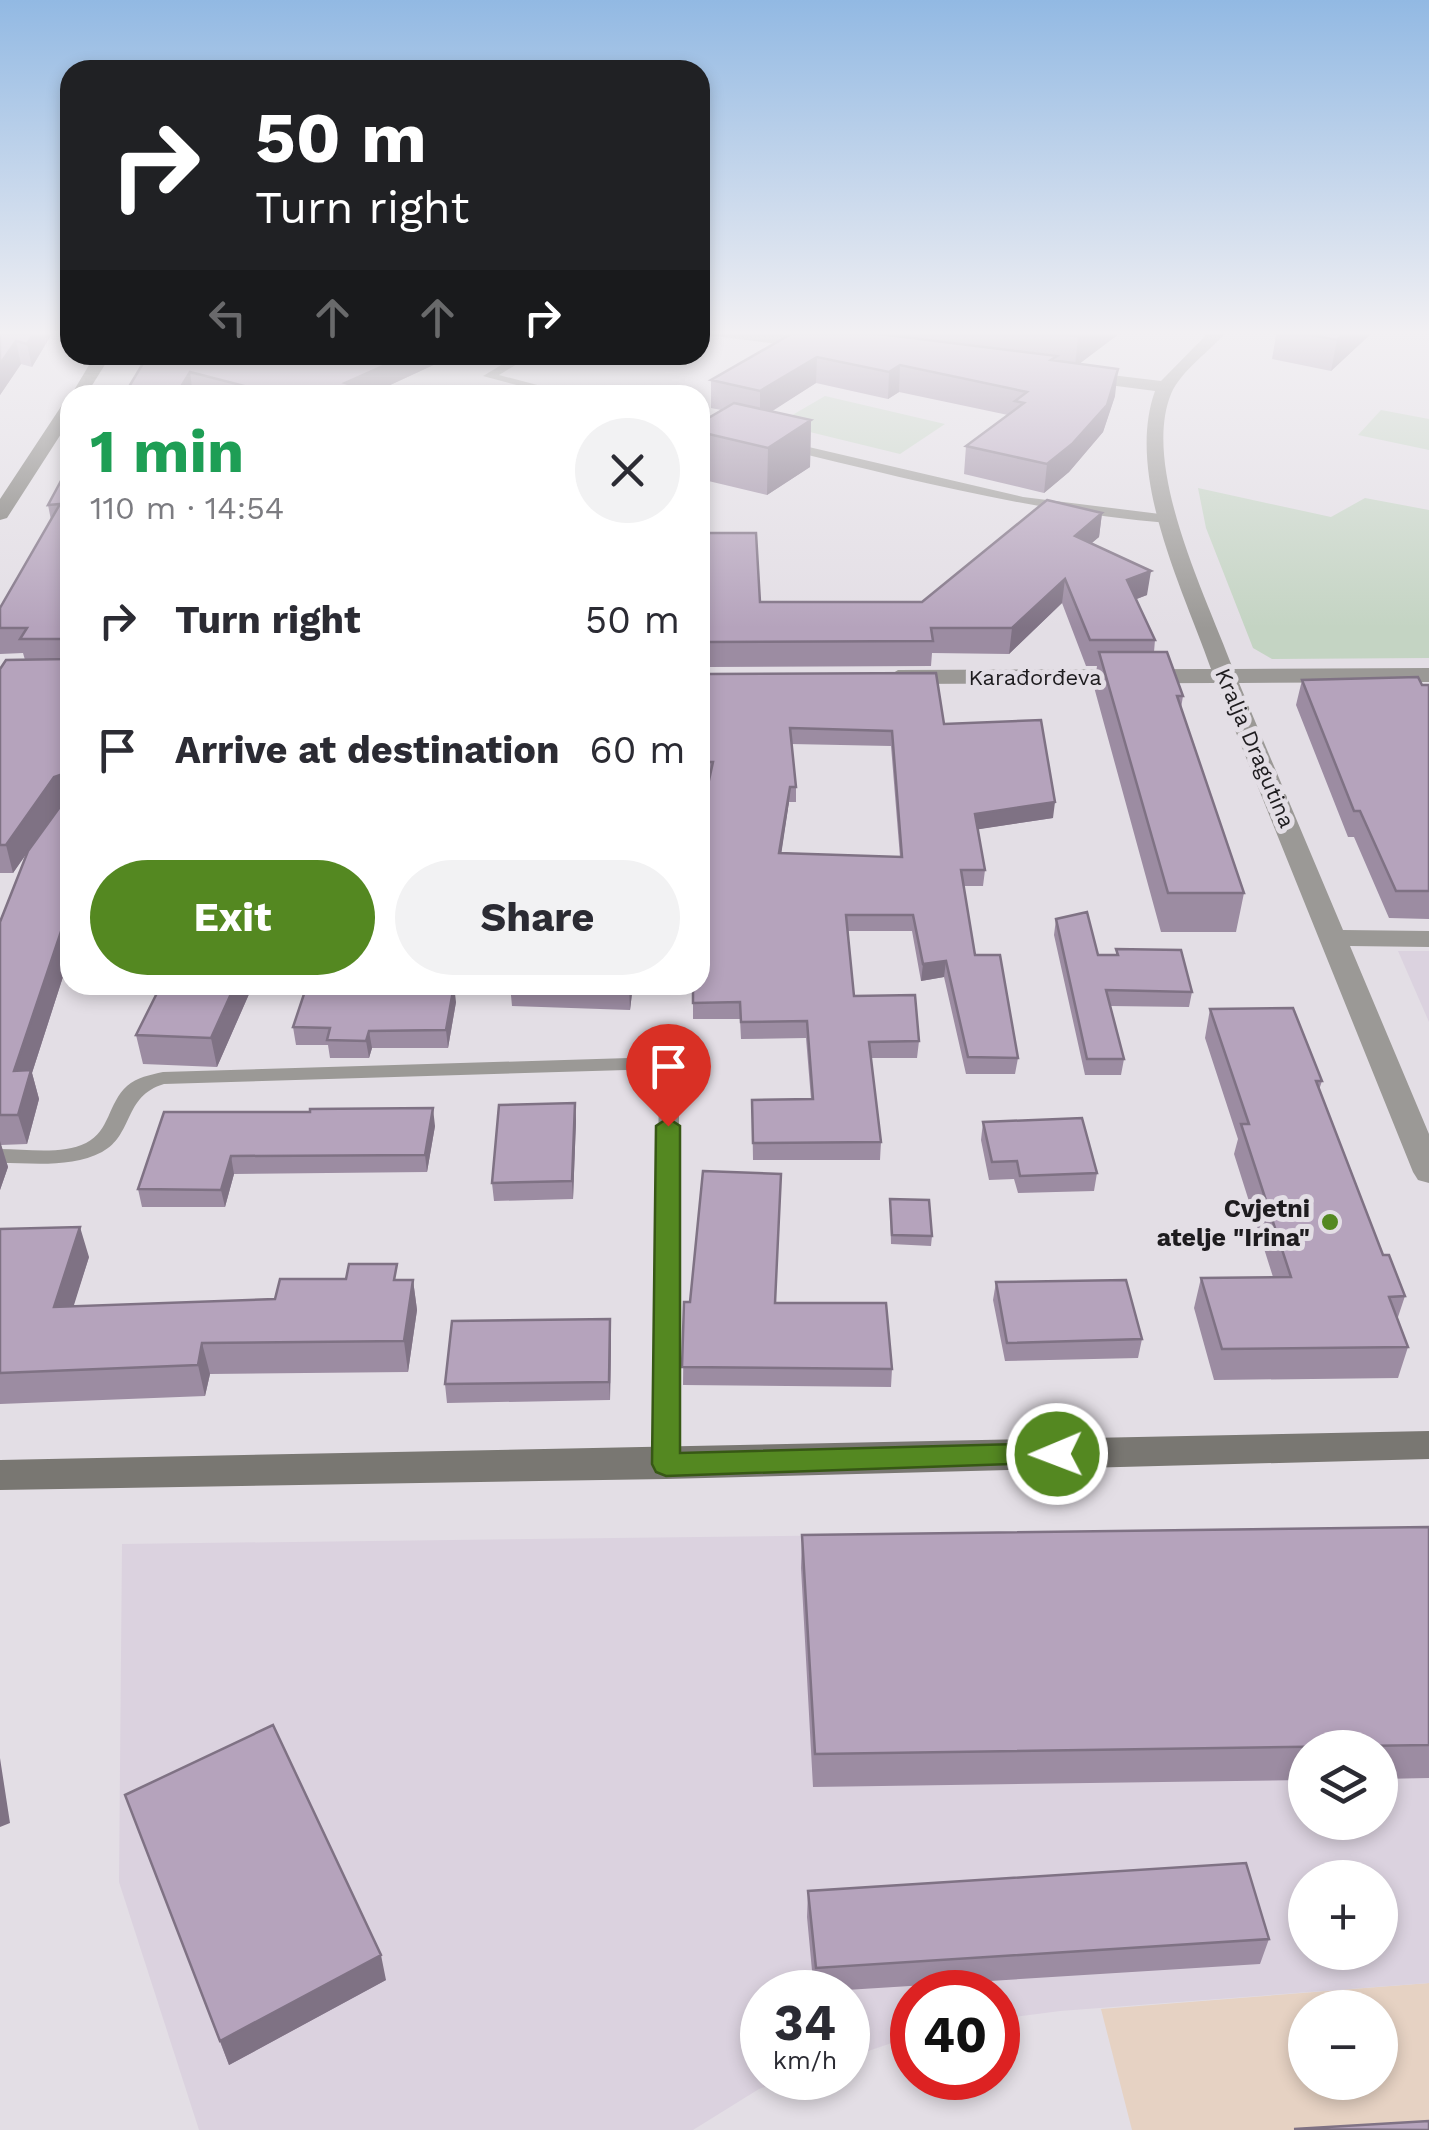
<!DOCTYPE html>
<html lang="en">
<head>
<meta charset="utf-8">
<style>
  body { margin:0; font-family:"Work Sans",sans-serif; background:#f2f2f3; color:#2b2b33; height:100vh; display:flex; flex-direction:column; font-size:38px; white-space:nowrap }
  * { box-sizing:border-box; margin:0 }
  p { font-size:32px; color:#7c7c81 }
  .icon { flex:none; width:55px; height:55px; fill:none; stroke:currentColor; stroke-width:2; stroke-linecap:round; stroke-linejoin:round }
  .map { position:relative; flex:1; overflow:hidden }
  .side { position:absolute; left:60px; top:385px; width:650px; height:610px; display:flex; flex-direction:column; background:#fff; border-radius:30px; box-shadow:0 5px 15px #0003 }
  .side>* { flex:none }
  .top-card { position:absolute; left:60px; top:60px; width:650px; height:305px; border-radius:30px; box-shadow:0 5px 15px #0003; background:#202124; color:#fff; overflow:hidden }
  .controls { position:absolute; left:1288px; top:1730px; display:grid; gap:20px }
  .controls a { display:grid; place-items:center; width:110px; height:110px; border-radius:50%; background:#fff; box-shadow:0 5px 15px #0003; font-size:50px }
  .speed { position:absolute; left:740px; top:1970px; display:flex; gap:20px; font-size:50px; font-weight:700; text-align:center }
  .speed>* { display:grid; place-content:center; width:130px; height:130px; border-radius:50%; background:#fff; box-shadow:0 5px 15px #0003; line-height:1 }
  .speed small { font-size:25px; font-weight:400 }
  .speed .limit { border:15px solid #d22; background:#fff; color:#111 }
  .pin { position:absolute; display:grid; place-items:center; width:85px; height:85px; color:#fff; margin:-102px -42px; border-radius:50% 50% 50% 0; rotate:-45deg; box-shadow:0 0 10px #0007 }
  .pin .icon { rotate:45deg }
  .me { position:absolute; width:110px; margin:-55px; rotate:269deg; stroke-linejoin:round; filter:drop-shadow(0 0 8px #0008) }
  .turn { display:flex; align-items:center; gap:35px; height:210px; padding:0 30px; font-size:45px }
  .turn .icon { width:130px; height:130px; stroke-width:2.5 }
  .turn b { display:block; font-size:70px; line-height:85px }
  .lanes { display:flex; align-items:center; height:95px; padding:0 30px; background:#0003; justify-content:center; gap:50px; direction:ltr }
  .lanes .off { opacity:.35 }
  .round { display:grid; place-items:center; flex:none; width:105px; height:105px; border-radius:52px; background:#f2f2f3 }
  .headline { display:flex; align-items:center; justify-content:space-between; height:170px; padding:0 30px }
  h1 { font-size:60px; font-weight:700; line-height:75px; color:#1e9e55 }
  .action { display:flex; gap:20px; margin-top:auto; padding:20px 30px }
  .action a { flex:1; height:115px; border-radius:60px; background:#548821; color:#fff; font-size:40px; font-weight:700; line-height:115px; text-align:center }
  .action a+a { background:#f2f2f3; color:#2b2b33 }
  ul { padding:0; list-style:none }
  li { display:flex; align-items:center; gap:30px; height:130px; padding:0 30px }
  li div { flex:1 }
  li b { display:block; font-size:38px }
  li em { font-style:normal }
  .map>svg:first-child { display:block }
</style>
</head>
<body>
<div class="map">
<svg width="1429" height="2130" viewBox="0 0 1429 2130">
  <rect width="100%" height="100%" fill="#e3dee5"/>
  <path fill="#e6d2c3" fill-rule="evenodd" d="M1429,1983V2130H1132L1101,2009ZM1305,2008H1380V2082H1305Z"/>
  <path fill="#dbd2df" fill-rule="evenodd" d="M1398,951H1429V1022Z
    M1429,1528V1983L1060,2011L998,2019V1992H912V2036L848,2058V1992H762V2078H791L759,2089L693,2130H199L119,1882L122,1544ZM1305,1748H1380V1822H1305ZM1305,1878H1380V1952H1305Z"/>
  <path fill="#c4d4c3" d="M825,396L945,424L900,454L777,424Z
    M1381,410L1429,419V450L1358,435Z
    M1198,488L1331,517L1365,498L1429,510V658L1272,659L1253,648L1206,528Z"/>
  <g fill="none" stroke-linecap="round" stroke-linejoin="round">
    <path fill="#9b9996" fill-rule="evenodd" d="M1415,330H1429V335L1416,332Z
      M518,355H532L499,375L575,395H554L483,376Z
      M783,441L1023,497L1168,515L1175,519L1168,523C1035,512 908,479 779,448V442Z
      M629,1058L660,1069L679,1089V1464L675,1471L666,1474L657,1471L653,1464L659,1091L646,1079L626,1070L164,1084C123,1096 134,1135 102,1152C72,1168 33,1163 0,1163V1149C26,1149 62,1155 86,1143C110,1131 108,1103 127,1086C137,1077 150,1075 163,1072Z"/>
    <path fill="#9b9996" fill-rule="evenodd" d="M700,330H747L819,339L827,344L819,349L707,335Z
      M1211,330H1228C1212,350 1181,370 1171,394C1141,468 1207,598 1233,669L1429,668V682L1239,683L1343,930L1429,931V947L1350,946L1429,1134V1183L1418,1180L1413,1172L1216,683L898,684L887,677L898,670L1211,669C1183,589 1125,475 1155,391L1078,381L1069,376L1078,371L1161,381Z"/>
    <path fill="#797772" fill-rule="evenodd" d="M95,355H111L86,395L70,397Z
      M70,401V420L7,518L0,520V499L64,402Z
      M1429,1431V1459L666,1479L0,1490V1460Z"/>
  </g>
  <path fill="#9c8ca2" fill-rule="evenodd" d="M0,330H54L32,367L21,364L0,395Z
    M798,330H1124L1079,364L1115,396L1103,432L1069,472L1044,493L964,474L966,446L1008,415L899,392L888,399L816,383L771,411L811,420L810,467L767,495L700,479V423L721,410L711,408V380Z
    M1277,330H1375L1331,371L1272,359Z
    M148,355H455L375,392V395H198L193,394V395H124Z
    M70,464V955L32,1073L39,1099L27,1144L1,1145L8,1167L0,1190V922L61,804L13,873H0V669L25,660L23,653L0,654V608L51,520L48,505Z
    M1102,513L1099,537L1091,543L1147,595L1136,599L1155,640L1154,652L1183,696L1181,708L1244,893L1236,932H1161L1094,687L1097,666H1086L1062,603L1009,654L932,653L931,666L708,667V661H700V533L760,602H922Z
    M708,674L944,724L1053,818L978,829L985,870L983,886H963L975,955L1018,1058L1015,1074H966L944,977L921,981L912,931H847L854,996L919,1041L917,1058H871L881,1142L880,1160H753L752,1100L811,1099L806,1038L741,1039L740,1019H693V985L709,778H707ZM791,744L891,746L900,857L781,853L789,802H796V787Z
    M1302,680L1429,685V919L1389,918L1354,837H1348L1296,705Z
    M1056,919L1098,955H1116V949L1192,992L1189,1007L1110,1006L1124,1059L1121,1075H1085L1054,935Z
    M141,985H253L217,1067L143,1064L136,1035L157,993L143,992Z
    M510,985H633L630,1010L512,1006Z
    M456,1002L448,1048H372L369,1058H330L328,1045H296L293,1027Z
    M1210,1009L1322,1081L1319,1090L1383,1255L1405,1296L1397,1320L1408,1347L1398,1378L1214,1380L1194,1308L1201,1278L1273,1277L1234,1154L1238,1139L1205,1038Z
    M575,1103L576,1121L573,1199L494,1201L492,1183Z
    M164,1112L435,1126L427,1172L234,1174L225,1207H142L138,1189Z
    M983,1122L1097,1173L1094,1191L1018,1193L1014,1179L989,1180L981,1140Z
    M890,1199L932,1236L931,1246L891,1244Z
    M0,1229L89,1257L73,1306L275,1299L399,1280H413L417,1310L408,1372L210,1374L205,1396L0,1404Z
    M996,1282L1142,1339L1138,1358L1005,1361L993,1300Z
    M684,1302L892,1369L891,1387L683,1385Z
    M611,1337L610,1400L447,1403L445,1384Z
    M1429,1527V1778L1380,1779V1748H1305V1780L813,1787L801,1568L802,1535Z
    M125,1795L386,1980L229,2065Z
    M808,1891L1269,1939L1260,1964L814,1992L807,1917Z"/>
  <path fill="#7f7284" d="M36,330H54L32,367L27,344Z
    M1087,330H1124L1075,367L1078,336Z
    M1348,330H1375L1331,371L1337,340Z
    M16,341L21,364L0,395V364Z
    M408,355H455L375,392V395L345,383Z
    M817,357L816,383L760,419V391Z
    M900,365L899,392L888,399L889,372Z
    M1118,369L1115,396L1103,432L1069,472L1044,493L1047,464Z
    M190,372L193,395H176Z
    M811,420L810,467L767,495L768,448Z
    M1102,513L1099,537L1072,560L1075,536Z
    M1151,571L1147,595L1124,604L1127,580Z
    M1065,579L1062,603L1009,654L1012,628Z
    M63,774L69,801L61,804L13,873L6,845L54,777Z
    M790,787L789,802L779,869V853Z
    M1055,802L1053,818L974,830L975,814Z
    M70,905V955L32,1073L39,1099L27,1144L18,1115L14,1071Z
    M946,961L944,977L921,981L923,964Z
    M235,985H253L217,1067L211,1038Z
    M454,985L456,1002L448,1048L446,1030Z
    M629,985H633L630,1010Z
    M369,1031L372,1048L369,1058L366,1041Z
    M575,1103L576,1121L573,1199L572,1181Z
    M433,1108L435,1126L427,1172L425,1155Z
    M0,1141L8,1167L0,1190Z
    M231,1156L234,1174L225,1207L221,1190Z
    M80,1227L89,1257L64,1337L54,1307Z
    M413,1280L417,1310L408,1372L404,1341Z
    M610,1319L611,1337L610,1400L609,1382Z
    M202,1343L210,1374L205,1396L198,1365Z
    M0,1758L10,1823L0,1827Z
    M381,1955L386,1980L229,2065L220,2041Z"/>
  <path fill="#b5a3bc" stroke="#7f7284" stroke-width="2.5" fill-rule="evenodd" d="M0,330H36L27,344L16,341L0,364Z
    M798,330H847L1057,356L1051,360L1118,369L1107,405L1072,444L1047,464L966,446L1024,403L1015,401L1027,392L900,365L889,372L817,357L760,391L711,380Z
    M1027,330H1087L1078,336Z
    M1285,330H1348L1337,340Z
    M148,355H408L345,383L374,391L373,395H324L325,393L319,395H279L190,372L176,395H124Z
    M734,403L811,420L768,448L700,432V423Z
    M70,464V905L14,1071L31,1070L18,1115H0V922L28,851L67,797V778L63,774L54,777L6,845H0V669L6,660L67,659L68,643L64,639H20L27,628H0V608L60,504L48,505Z
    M1047,500L1102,513L1075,536L1151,571L1127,580L1155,640H1090L1065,579L1012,628H931L933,641L708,642V636H700V533H756L760,602H922Z
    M1099,652H1167L1183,696H1177L1244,893H1168Z
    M936,673L944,724L1041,720L1055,802L975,814L985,870H961L975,955H1000L1018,1058L968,1057L946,961L923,964L913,915H846L854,996L915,995L919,1041L869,1042L881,1142L753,1143L752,1100L813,1099L807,1021L741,1022L740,1002L693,1003V985H700V821L713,762H707L708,674ZM790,728L892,731L902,857L779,853L790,787H796Z
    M1418,677L1422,685H1429V891H1396L1360,811H1354L1302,680Z
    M1087,912L1098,955H1118L1116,949L1181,950L1192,992L1106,990L1124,1059H1087L1056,919Z
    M161,985H235L211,1038L136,1035Z
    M307,985H454L446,1030L369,1031L366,1041L327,1040L330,1028L293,1027Z
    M1293,1008L1322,1081H1316L1383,1255H1389L1405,1296L1389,1297L1408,1347L1222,1349L1201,1278L1291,1277L1241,1124H1249L1210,1009Z
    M575,1103L572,1181L492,1183L499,1105Z
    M433,1108L425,1155L231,1156L221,1190L138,1189L164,1112H310V1109Z
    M1082,1118L1097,1173L1020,1176L1017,1161L992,1162L983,1122Z
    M703,1171L781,1174L775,1303H886L892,1369L682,1367L684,1302H690Z
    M890,1199L929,1200L932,1236L892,1235Z
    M80,1227L54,1307L275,1299L280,1279H346L349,1264H397L394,1280H413L404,1341L202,1343L198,1365L0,1373V1229Z
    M1126,1280L1142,1339L1007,1343L996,1282Z
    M610,1319L609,1382L445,1384L452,1321Z
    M1429,1527V1745L815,1754L802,1535Z
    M273,1725L381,1955L220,2041L125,1795Z
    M1246,1863L1269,1939L816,1968L808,1891Z
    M1429,2121V2130L1294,2129Z"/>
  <linearGradient id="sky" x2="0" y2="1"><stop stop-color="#92b9e3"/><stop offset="0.53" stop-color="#f2f0f3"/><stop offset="1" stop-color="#f2f0f3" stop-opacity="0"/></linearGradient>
  <rect width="1429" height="628" fill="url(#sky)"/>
  <path fill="#548821" stroke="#375815" stroke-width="2.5" d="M668,1118L680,1126V1453L1057,1443L1067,1446L1071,1454L1067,1462L666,1476L656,1472L652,1464L656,1126Z"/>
  <circle fill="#548821" stroke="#e3dee5" stroke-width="4" cx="1330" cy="1222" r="10"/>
  <g text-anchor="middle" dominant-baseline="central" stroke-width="10" stroke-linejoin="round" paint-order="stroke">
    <g font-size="22" fill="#1e1c1f" stroke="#e3dee5">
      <text x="1035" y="677">Karađorđeva</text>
      <text transform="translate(1255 748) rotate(67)">Kralja Dragutina</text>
    </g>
    <g font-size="25" font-weight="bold" fill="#1e1c1f" stroke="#e3dee5" text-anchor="end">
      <text x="1310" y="1208">Cvjetni<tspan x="1310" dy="29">atelje "Irina"</tspan></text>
    </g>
  </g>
</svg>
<div class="controls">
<a><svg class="icon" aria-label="layers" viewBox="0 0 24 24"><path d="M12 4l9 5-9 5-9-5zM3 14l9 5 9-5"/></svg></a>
<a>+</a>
<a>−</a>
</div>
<div class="speed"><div>34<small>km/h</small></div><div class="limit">40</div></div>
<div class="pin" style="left:668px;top:1126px;background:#d93025"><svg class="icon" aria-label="arrive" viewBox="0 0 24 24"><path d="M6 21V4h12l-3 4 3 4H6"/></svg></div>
<svg class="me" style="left:1057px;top:1454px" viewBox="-20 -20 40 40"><circle r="17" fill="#548821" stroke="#fff" stroke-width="3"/><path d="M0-11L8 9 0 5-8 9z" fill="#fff"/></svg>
<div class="top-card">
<div class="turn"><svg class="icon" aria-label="right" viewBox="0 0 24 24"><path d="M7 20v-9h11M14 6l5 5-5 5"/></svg><div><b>50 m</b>Turn right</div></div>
<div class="lanes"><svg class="icon off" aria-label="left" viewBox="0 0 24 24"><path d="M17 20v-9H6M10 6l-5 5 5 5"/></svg><svg class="icon off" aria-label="ahead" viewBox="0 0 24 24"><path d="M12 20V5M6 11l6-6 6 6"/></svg><svg class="icon off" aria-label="ahead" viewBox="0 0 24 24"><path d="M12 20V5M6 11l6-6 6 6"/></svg><svg class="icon" aria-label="right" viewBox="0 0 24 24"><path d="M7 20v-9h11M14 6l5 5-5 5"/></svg></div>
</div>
<section class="side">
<div class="headline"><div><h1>1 min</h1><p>110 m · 14:54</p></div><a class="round"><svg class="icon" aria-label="close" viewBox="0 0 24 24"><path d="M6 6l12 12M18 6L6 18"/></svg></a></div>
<ul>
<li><svg class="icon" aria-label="right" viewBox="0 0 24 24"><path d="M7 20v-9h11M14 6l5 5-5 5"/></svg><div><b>Turn right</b></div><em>50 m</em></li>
<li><svg class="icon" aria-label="arrive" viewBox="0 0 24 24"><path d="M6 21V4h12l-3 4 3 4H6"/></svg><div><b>Arrive at destination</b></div><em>60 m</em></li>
</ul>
<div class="action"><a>Exit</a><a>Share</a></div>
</section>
</div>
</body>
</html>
